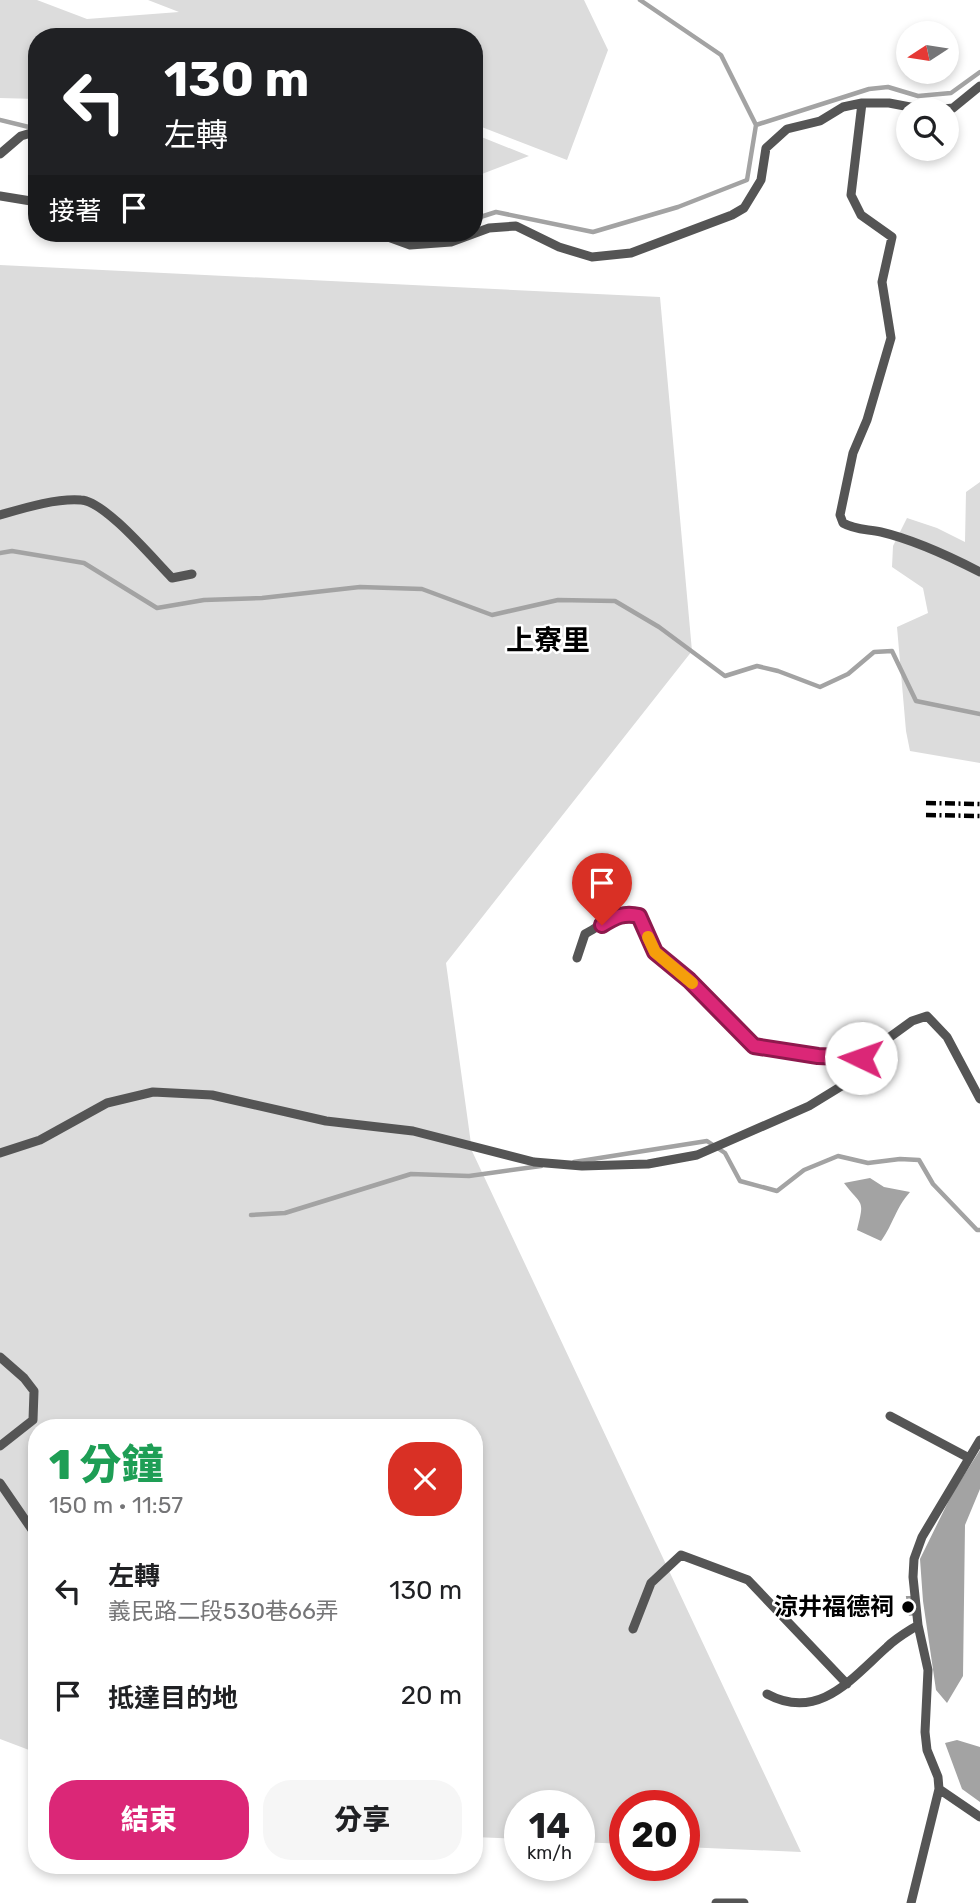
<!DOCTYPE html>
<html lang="zh-TW">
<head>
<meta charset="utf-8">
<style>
  body { margin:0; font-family:Rubik,"Noto Sans TC",sans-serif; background:#f6f6f6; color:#202124; height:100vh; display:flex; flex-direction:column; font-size:26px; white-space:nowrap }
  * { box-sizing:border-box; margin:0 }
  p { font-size:23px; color:#757577 }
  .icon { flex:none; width:38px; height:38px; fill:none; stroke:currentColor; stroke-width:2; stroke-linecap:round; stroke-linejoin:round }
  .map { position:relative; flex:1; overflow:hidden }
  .drawer { position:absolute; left:28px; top:1419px; width:455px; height:455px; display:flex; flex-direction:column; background:#fff; border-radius:28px; box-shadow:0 4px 10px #0003 }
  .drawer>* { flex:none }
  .top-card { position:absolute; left:28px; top:28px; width:455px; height:214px; border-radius:28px; box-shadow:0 4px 10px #0003; background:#202124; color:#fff; overflow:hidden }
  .needle { width:46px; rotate:258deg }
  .buttons { position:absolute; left:896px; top:21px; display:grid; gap:14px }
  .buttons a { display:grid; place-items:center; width:63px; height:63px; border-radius:50%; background:#fff; box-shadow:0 4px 10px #0003; font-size:35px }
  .speed { position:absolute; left:504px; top:1790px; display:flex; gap:14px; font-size:35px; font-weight:700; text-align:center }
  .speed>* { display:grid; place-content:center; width:91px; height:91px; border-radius:50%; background:#fff; box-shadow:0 4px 10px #0003; line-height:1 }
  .speed small { font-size:18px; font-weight:400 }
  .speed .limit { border:10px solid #d22; background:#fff; color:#111 }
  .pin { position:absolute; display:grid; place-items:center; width:60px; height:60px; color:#fff; margin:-72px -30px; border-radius:50% 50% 50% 0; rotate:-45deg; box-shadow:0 0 7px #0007 }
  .pin .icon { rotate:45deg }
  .me { position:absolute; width:77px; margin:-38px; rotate:273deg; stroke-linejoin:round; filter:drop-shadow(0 0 5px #0008) }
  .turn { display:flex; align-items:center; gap:24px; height:147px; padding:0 21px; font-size:32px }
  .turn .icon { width:91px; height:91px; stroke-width:2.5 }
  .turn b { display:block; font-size:49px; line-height:60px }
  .then { display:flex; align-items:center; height:66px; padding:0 21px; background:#0003; gap:14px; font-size:26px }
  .round { display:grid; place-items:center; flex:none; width:74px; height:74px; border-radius:28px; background:#f6f6f6 }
  .headline { display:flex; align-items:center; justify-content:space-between; height:119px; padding:0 21px }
  h1 { font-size:42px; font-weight:800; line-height:52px; color:#1e9e55 }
  .button { display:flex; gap:14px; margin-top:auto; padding:14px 21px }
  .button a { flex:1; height:80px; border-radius:28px; background:#db2777; color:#fff; font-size:28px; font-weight:800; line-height:80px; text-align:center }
  .button a+a { background:#f6f6f6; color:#202124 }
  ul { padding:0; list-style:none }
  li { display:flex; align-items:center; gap:21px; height:105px; padding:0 21px }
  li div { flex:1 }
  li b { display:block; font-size:26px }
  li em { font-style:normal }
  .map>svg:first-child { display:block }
</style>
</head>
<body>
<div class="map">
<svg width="980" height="1903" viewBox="0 0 980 1903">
  <defs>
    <filter id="shadow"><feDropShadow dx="6" dy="6" stdDeviation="0" flood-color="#0004"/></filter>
  </defs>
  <rect width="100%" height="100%" fill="#fff"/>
  <path fill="#dcdcdc" d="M0,0H37L87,19L179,12L148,0H584L608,50L567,160L474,124V37H37V99L0,98Z
    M474,134L529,156L474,177Z
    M0,265L660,297L692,651L446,963L472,1151L801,1852L684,1847V1806H625V1844L579,1842V1806H520V1839L474,1837V1428H37V1753L0,1739Z
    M980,482V763L910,751L906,731L897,627L928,613L923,588L892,567L893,546L907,518L937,528L965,542L966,492Z"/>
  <path fill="#a3a3a3" d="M870,1178L884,1187L910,1192C895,1209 894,1223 881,1241L857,1230C865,1198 862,1207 844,1183Z
    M980,1450V1489L965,1525L963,1676L947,1703L936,1690L923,1601L920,1559L952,1494Z
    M957,1740L980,1747V1802L962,1789L945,1743Z"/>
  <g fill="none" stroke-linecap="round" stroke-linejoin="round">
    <path stroke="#a3a3a3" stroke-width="4.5" d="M640,0L721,55L756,125
      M0,120L37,129
      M474,219L496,212L593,232L678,207L747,180L756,125L869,89L888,87L918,96L951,93L980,72
      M416,233L424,235L431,233
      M0,553L12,551L84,563L157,608L204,600L262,598L360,587L422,589L492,615L558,600L615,601L659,627L725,676L757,666L778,671L820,687L848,674L874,652L892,651L916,701L980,714
      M574,1162L707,1141L725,1153L740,1181L777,1191L804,1170L838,1156L868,1163L900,1159L919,1160L933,1184L977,1230H980
      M251,1215L285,1213L411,1174L469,1176L541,1166"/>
  </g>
  <path fill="#c4c4c4" stroke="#999" stroke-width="2" filter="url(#shadow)" d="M907,1597H911L914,1614H910L909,1610L904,1611L903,1604L908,1603Z"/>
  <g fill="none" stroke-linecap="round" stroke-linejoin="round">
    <path stroke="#555" stroke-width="9" d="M862,103L851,195L861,215L892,237L882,282L891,338L867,420L853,453L840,515L843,523C855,530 867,529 881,532C915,540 949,556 980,572
      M935,110L953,108L980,86
      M0,154L21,136L31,133L37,137
      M0,196L37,202
      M377,233L410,245L451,242L489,228L516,226L559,247L592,257L631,253L732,215L744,208L761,180L766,148L787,129L820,121L843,107L862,103H889L926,110
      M0,515C24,508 56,498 81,500C105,501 154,560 172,578L192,574
      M577,958L585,934C603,924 618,910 639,917L655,952L689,980L754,1047L818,1056L861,1058L912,1021L927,1016L947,1037L980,1099
      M0,1153L40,1140L107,1103L153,1092L212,1095L326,1121L413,1131L534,1162L582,1166L648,1164L697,1155L809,1106L840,1087L861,1058
      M0,1357L24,1378L34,1391L33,1420L0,1446
      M890,1416L969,1458
      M0,1483L37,1537
      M633,1629L651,1583L681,1555L748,1580L847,1684
      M767,1694C819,1722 852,1678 887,1647C896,1638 907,1632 918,1625
      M939,1789L980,1817
      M716,1903H744
      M911,1903L939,1789L938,1777L927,1750L925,1732L928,1670L918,1625L913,1577L914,1559L922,1537L980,1440"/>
    <path stroke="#000" stroke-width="4.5" stroke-dasharray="10 3.5 2 3.5" stroke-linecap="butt" d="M926,803L980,804
      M926,815L980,816"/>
  </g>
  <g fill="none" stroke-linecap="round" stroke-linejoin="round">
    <g stroke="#8e194d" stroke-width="18">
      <path id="route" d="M602,925C615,917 624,912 639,916L655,952L689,980L754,1046L818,1056L861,1058"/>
    </g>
    <use href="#route" stroke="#db2777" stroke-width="12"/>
    <path stroke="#f59e0b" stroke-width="12" d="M648,937L655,952L692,983"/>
  </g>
  <circle fill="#000" stroke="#fff" stroke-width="2.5" cx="908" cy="1607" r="7"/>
  <g text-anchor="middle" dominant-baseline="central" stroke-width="5" stroke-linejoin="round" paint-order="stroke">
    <g font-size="24" font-weight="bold" fill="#000" stroke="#fff" text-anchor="end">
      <text x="894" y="1607">涼井福德祠</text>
    </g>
    <g font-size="28" font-weight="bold" fill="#000" stroke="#fff">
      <text x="548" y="640">上寮里</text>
    </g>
  </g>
</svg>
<div class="buttons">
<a><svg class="needle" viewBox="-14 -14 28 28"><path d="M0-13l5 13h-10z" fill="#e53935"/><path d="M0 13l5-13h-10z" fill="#757577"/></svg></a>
<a><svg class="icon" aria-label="search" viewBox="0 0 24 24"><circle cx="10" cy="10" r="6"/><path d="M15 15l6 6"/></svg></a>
</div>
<div class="speed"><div>14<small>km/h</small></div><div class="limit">20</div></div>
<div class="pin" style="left:602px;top:925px;background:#d93025"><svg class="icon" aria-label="arrive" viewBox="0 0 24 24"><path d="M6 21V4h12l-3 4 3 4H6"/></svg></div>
<svg class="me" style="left:861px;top:1058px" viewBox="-20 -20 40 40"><circle r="19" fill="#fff"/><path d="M0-13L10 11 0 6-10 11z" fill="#db2777"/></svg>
<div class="top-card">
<div class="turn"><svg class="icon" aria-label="left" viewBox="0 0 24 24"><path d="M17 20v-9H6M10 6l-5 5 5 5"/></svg><div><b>130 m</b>左轉</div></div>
<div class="then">接著<svg class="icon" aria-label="arrive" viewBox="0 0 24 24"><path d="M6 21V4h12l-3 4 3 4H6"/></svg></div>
</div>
<section class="drawer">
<div class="headline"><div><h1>1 分鐘</h1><p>150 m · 11:57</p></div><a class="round" style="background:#d93025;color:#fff"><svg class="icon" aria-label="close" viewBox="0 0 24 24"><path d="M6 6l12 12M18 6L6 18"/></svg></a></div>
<ul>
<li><svg class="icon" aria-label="left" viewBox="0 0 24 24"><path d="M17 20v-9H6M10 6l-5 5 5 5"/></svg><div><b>左轉</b><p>義民路二段530巷66弄</p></div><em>130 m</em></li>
<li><svg class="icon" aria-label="arrive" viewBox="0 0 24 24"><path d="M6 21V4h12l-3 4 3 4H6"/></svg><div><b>抵達目的地</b></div><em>20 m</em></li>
</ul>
<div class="button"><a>結束</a><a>分享</a></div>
</section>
</div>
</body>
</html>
